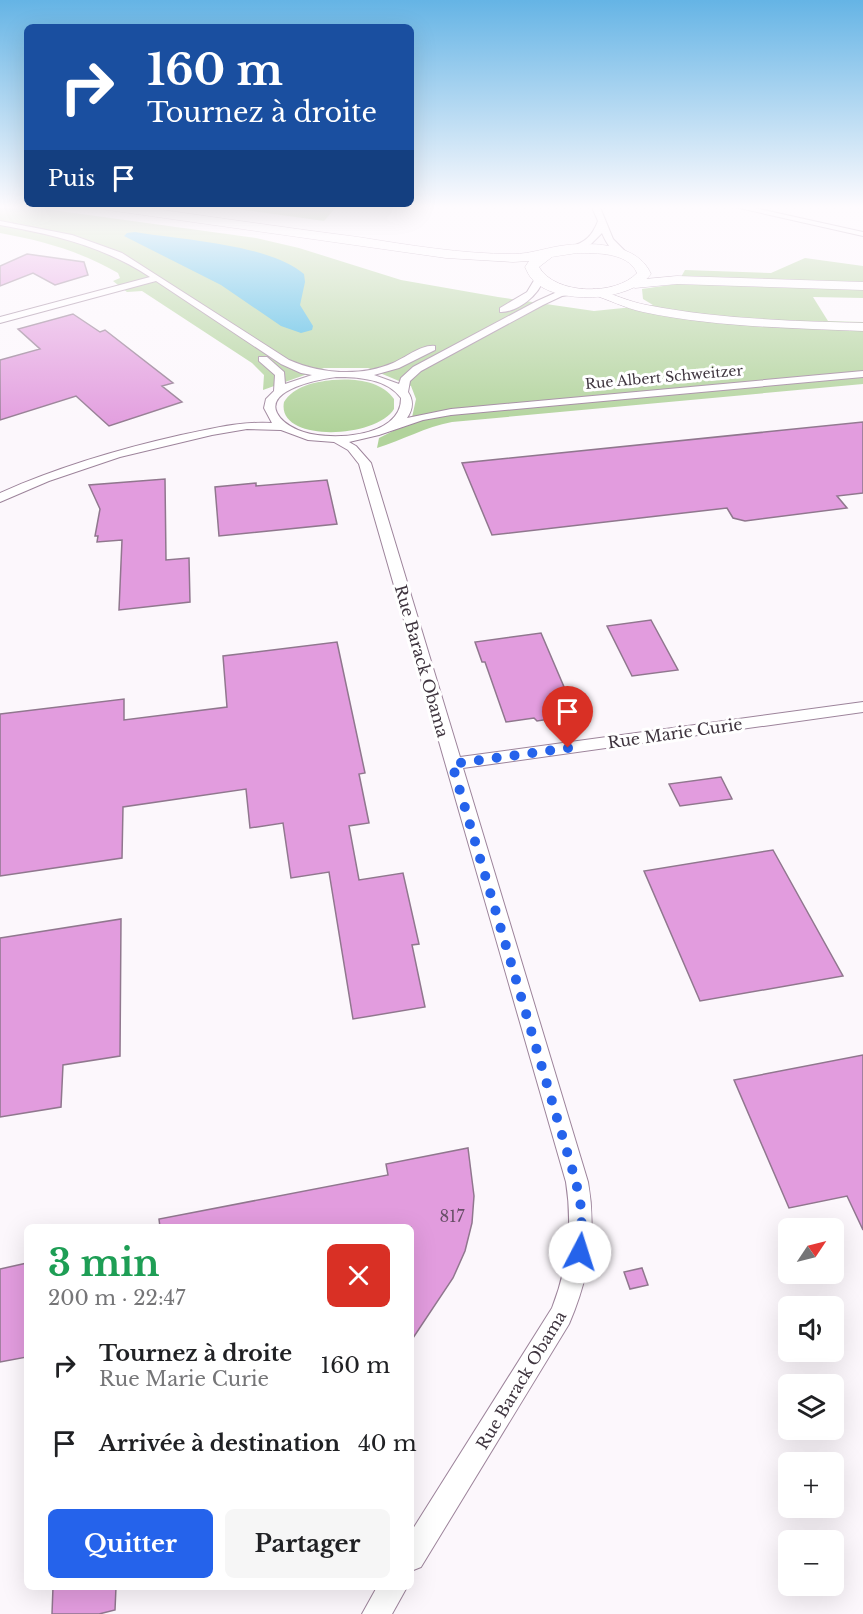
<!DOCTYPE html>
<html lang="fr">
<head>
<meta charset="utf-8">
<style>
  body { margin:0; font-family:"Libre Baskerville",serif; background:#f6f6f6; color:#202124; height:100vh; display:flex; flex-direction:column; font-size:22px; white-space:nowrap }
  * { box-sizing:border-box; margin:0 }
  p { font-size:20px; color:#757577 }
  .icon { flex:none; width:33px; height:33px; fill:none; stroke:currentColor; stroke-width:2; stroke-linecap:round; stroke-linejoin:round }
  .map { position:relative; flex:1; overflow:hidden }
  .details { position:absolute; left:24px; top:1224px; width:390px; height:366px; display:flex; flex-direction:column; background:#fff; border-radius:9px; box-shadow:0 6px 24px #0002 }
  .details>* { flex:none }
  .banner { position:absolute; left:24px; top:24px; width:390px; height:183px; border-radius:9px; box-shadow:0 6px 24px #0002; background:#1a4fa0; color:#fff; overflow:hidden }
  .needle { width:39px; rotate:55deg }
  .buttons { position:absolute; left:778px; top:1218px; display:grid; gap:12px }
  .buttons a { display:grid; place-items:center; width:66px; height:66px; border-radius:9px; background:#fff; box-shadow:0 6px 24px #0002; font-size:30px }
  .pin { position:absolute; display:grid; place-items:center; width:51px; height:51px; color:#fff; margin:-62px -26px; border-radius:50% 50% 50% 0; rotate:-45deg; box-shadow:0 0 6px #0007 }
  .pin .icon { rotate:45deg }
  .me { position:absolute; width:66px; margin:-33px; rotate:5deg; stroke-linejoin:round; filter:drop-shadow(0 0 4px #0008) }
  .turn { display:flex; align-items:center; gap:21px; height:126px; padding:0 24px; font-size:27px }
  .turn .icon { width:78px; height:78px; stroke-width:2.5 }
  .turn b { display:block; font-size:42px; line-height:51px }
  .then { display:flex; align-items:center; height:57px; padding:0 24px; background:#0003; gap:12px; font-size:22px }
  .round { display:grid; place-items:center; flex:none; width:63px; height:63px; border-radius:9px; background:#f6f6f6 }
  .head { display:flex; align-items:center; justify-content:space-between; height:102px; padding:0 24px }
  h1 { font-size:36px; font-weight:700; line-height:45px; color:#1e9e55 }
  .action { display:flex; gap:12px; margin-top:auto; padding:12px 24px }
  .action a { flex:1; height:69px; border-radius:9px; background:#2563eb; color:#fff; font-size:24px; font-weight:700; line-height:69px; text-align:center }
  .action a+a { background:#f6f6f6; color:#202124 }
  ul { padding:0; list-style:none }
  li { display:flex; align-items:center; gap:18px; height:78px; padding:0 24px }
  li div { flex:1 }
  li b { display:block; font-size:22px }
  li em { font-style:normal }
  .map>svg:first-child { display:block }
</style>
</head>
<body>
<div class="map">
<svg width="863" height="1614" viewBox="0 0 863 1614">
  <rect width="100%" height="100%" fill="#fcf7fc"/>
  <path fill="#b1d39b" d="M0,205H16L256,238L299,248L401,280L498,297L594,311L653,305L643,299L642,289L677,284L685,270L771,273L805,258L863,266V298L813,297L828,321L863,322V384L452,422C425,427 403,440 377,448L379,438L411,422L416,399L411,386L368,368H324L263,390L264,375L252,363L142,291L127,292L113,281L120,278L118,273C79,251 44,241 0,233Z
    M208,205H338L324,221Z
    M332,380C353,378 381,380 394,399V409C376,439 276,443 284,402C294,386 315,382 332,380Z"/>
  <path fill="#41b5e0" d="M135,232C181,240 269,244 304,274L305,282L300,305L313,326L312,330L301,333L281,326L221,285L124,236L127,233Z"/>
  <path fill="#e29cde" stroke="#90778e" stroke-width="1.5" d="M27,254L84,262L88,275L55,285L33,273L0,286V266Z
    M73,314L100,332L105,330L173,383L162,386L182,402L109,426L76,396L0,420V360L40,349L18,329Z
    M863,422V493L837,496L847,508L745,521L733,518L727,508L492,535L462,463Z
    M165,479L166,560L189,558L190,602L119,610L122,540L97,542L98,536H95L100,509L89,485Z
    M327,480L337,524L219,536L215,487L256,483V486Z
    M651,620L678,670L632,676L607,626Z
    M541,633L576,715L537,721L534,718L506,722L485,662H482L475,642Z
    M337,642L365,773L359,774L369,823L349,826L359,880L403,873L419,944L412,945L425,1007L353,1019L329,872L291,878L283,823L250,828L246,789L123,807L122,858L0,876V714L124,699V720L227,707L223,656Z
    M721,777L732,799L680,806L669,784Z
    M773,850L843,976L700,1001L644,871Z
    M121,919L120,1056L63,1065L61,1107L0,1117V938Z
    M863,1055V1230L847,1196L789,1208L734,1080Z
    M468,1148L474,1196L472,1223L465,1251L453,1278L411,1341V1227H160L159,1219L388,1175L386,1164Z
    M27,1263V1357L0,1362V1269Z
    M642,1268L648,1285L630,1289L624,1272Z
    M53,1587H116L115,1610L99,1614H52Z"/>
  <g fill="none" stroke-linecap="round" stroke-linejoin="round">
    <g stroke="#9d849b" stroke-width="2">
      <path id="minor" d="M591,205H599L613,239L628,254V258C615,258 606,243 602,233L591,244L570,251V247C586,242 592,236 598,221Z
        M726,205H741L863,232V236Z
        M0,221L72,235L122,253L289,360C321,374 360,377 393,363C405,358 422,344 435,346V350L399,368L374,375L399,384L401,378L413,367L537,301L557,292L582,289V293L562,296L543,305L421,371L410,381L408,392C414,401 413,409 407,418L451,409L863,371V377L451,415L423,420L379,435L349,442L356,446L371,463L460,757L863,702V712L463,768L588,1182C597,1232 589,1278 569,1324L421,1567L411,1571V1532L552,1308C568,1267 573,1226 566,1182L359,464L348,450L334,442L308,440L281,430L247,429L212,435L120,457L49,481L0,502V493C58,467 119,449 181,435C211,429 241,421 272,423L264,408L266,399L274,391L275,375L259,361V357H267L284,372L285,384L312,375L301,373L281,364L156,281L0,323V317L150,277C103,246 55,235 0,225ZM336,377C360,377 387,379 401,398C402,439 325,442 298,430C289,426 281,421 277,413C265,389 321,379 336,377Z
        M536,277L543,279C540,295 516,313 500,312V308L527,292Z
        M377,1587H407L392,1614H362Z"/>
    </g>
    <g stroke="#9d849b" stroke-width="1">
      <path id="tertiary" d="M594,289C612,293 629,302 647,305C718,319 791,321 863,323V331C790,328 715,327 643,312C624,308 608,299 590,294L588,292Z"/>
    </g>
    <g stroke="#9d849b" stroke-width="1">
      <path id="primary" d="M95,205H128C205,216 281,227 358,237C409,245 461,254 513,254C531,254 548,247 567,245C595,242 638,244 651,274C631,302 555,306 532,279C529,276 527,271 525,267L529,261L513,262L446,258L101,209ZM577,253C596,253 628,252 637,273C616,296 555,295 539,267L552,257Z"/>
    </g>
    <g stroke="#9d849b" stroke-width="1">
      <path id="trunk" d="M677,276L863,282V290L677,284L635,288L628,284L635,280Z"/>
    </g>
    <use href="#minor" fill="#fff" fill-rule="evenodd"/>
    <use href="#tertiary" fill="#fff" fill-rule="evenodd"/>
    <use href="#primary" fill="#fff" fill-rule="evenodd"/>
    <use href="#trunk" fill="#fff" fill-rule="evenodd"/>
  </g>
  <linearGradient id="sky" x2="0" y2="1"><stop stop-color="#65b4e5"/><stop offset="0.48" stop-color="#fefbfe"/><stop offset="1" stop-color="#fefbfe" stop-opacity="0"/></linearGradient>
  <rect width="863" height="431" fill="url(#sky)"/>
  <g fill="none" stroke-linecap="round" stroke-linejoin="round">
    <path stroke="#2563eb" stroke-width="10" stroke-dasharray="0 18" d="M568,748L452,764L576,1182L582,1212L580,1252"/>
  </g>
  <g text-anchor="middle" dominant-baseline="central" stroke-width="6" stroke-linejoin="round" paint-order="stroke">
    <g font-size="14" fill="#3f353f" stroke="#fff">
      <text transform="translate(664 377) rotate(-5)">Rue Albert Schweitzer</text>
    </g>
    <g font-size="16" fill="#3f353f" stroke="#fff">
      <text transform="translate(422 661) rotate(74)">Rue Barack Obama</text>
      <text transform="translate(675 733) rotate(-8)">Rue Marie Curie</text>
      <text transform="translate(521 1380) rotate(-59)">Rue Barack Obama</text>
    </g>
    <g font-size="16" fill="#684f67">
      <text x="452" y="1216">817</text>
    </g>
  </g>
</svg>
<div class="buttons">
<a><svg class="needle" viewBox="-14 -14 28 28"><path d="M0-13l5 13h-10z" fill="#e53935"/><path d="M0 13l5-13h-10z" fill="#757577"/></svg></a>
<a><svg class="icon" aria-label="sound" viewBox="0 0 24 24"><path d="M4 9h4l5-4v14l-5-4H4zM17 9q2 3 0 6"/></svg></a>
<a><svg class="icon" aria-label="layers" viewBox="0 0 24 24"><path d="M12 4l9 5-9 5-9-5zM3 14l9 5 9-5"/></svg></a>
<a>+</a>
<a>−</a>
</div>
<div class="pin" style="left:568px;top:748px;background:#d93025"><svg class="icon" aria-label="arrive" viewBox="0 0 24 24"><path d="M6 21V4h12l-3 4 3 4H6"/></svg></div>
<svg class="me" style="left:580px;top:1252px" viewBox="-20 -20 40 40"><circle r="19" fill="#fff"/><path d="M0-13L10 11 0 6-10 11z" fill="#2563eb"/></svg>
<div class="banner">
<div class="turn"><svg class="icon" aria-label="right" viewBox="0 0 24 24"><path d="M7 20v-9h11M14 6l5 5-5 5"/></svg><div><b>160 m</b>Tournez à droite</div></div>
<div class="then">Puis<svg class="icon" aria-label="arrive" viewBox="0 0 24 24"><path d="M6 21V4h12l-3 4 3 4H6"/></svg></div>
</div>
<section class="details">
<div class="head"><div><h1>3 min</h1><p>200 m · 22:47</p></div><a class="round" style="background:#d93025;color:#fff"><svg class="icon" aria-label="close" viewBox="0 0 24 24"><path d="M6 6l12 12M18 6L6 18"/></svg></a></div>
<ul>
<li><svg class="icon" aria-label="right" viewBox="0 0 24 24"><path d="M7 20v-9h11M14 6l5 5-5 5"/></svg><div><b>Tournez à droite</b><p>Rue Marie Curie</p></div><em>160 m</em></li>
<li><svg class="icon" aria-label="arrive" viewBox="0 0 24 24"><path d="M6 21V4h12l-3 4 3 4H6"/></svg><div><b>Arrivée à destination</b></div><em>40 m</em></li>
</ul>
<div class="action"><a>Quitter</a><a>Partager</a></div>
</section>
</div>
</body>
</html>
